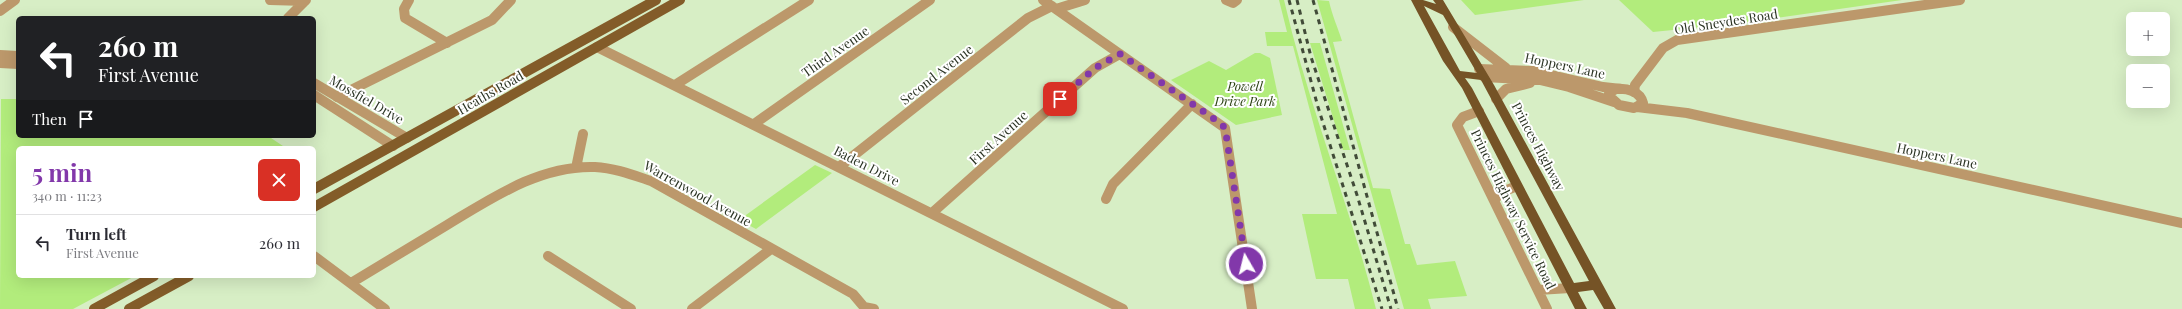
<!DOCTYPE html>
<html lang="en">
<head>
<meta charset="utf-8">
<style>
  body { margin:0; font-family:"Playfair Display",serif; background:#f2f2f3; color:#2b2b33; height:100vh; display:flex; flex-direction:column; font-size:15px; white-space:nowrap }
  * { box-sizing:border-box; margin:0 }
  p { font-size:13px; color:#7c7c81 }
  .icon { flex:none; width:22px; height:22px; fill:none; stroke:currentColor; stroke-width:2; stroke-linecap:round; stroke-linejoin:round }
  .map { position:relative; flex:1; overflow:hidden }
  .details { position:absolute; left:16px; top:146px; width:300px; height:132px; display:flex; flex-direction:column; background:#fff; border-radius:6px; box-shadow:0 4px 16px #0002 }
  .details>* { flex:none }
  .banner { position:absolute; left:16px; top:16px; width:300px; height:122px; border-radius:6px; box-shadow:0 4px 16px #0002; background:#202124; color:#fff; overflow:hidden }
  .buttons { position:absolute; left:2126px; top:12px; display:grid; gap:8px }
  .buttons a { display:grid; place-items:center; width:44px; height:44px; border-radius:6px; background:#fff; box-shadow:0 4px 16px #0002; font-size:20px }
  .pin { position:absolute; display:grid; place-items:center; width:34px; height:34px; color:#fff; margin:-17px; border-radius:8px; box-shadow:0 2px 6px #0006 }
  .me { position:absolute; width:44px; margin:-22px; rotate:352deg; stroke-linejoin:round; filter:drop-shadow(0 0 3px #0008) }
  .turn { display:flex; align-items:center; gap:14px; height:84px; padding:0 16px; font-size:18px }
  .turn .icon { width:52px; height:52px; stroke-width:2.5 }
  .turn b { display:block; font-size:28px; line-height:34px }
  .then { display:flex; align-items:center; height:38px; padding:0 16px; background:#0003; gap:8px; font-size:15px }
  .round { display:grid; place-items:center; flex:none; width:42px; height:42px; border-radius:6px; background:#f2f2f3 }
  .summary { display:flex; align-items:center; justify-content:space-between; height:68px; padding:0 16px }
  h1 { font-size:24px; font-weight:700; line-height:30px; color:#8238aa }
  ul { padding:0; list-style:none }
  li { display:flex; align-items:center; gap:12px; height:56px; padding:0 16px; border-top:1px solid #e1e1e2 }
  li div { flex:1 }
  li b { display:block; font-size:15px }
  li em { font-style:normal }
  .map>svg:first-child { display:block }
</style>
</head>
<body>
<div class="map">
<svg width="2182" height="309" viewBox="0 0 2182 309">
  <rect width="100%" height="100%" fill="#d7eec5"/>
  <path fill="#b2ec7c" d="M1279,0H1284C1308,105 1350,205 1376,309H1355L1348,279H1316L1302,214H1337L1293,46H1267L1265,32H1287Z
    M1317,0L1329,1C1332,15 1338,28 1342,41L1333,42L1373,188L1390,189L1405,244H1410L1417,265L1455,261L1467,296L1428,299L1431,309H1404Z
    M1461,0H1584L1475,15Z
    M1619,0H1902L1742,23L1653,32Z
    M1310,43H1320L1350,150H1343Z
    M1255,53H1260L1270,58L1282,115L1236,125L1171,80L1209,61L1226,70Z
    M1,99H18V136H268L286,148H18V276H135L73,309H0Z
    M815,165L832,173L756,229L739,220Z"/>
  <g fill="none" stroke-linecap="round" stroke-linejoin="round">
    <path stroke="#bc986b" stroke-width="10" d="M270,0L305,1
      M409,0L404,9L405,18L447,43
      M1043,0L1225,128L1252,309
      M1226,0L1233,3L1237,0
      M1056,9L1085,0
      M0,11L15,0
      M288,18L306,0
      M597,47L1123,309
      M675,85L809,0
      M1634,92L1635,85L1663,48L1677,40L1960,0
      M337,97L492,20L511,0
      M1479,111L1463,117L1457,125L1547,309
      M754,124L930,0
      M839,167L1028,18L1052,6
      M576,168L583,134
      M1106,199L1113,184L1192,104
      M1494,200L1502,192L1517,186
      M932,213L1095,68L1120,54
      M314,256L385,309
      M548,256L631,309
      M351,283C383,264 415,244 447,225C492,198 540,165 595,167C615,168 633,175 651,181L853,294L864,307L874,309
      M1538,290L1570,288
      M692,309L771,249"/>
    <path stroke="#bc986b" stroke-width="10" d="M1453,27L1506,68
      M0,55L18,56
      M0,63L18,64
      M1479,69L1534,71L1603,87L1621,89
      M1484,77L1540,80L1569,87L1614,102
      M314,83L407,138
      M1616,89C1627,88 1640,91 1643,103L1634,108L1619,105L1609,96V93Z
      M314,95L393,146
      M1496,99L1506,89L1530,83
      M1637,107L1687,113L2182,223"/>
    <path stroke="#835c29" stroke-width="10" d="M314,189L656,0
      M314,207L680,0
      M94,309L154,276
      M129,309L189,276"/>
    <path fill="#755326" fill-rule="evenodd" d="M1411,0H1423L1436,4L1433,0H1443L1494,85L1616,309H1604L1593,290L1578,292L1587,309H1575L1462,88L1443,61ZM1424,6L1443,15L1477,73L1460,71ZM1465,78L1481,80L1589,281L1574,283L1472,88Z"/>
    <path stroke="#414b38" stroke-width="3" stroke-dasharray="5 5" stroke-linecap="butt" d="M1289,0L1318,107L1382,309
      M1297,0L1311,57L1357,195L1391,309
      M1313,0L1398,309"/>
  </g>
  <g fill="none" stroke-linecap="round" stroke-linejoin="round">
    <path stroke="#8238aa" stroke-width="7" stroke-dasharray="0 12.6" d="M1060,99L1095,68L1120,54L1220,123L1225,128L1226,134L1246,264"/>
  </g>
  <g text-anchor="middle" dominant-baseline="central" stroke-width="4" stroke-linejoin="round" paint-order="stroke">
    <g font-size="13" fill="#2a3323" stroke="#fff">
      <text transform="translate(1726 21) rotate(-9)">Old Sneydes Road</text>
      <text transform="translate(835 51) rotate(-35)">Third Avenue</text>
      <text transform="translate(1565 65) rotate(12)">Hoppers Lane</text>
      <text transform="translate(936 74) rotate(-38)">Second Avenue</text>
      <text transform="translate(490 92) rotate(-30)">Heaths Road</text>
      <text transform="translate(367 99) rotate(30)">Mossfiel Drive</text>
      <text transform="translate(998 137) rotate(-42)">First Avenue</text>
      <text transform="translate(1539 146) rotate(62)">Princes Highway</text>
      <text transform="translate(1937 155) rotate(12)">Hoppers Lane</text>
      <text transform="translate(867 165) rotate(27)">Baden Drive</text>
      <text transform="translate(698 193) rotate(29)">Warrenwood Avenue</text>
      <text transform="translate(1514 209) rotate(64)">Princes Highway Service Road</text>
    </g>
    <g font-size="13" font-style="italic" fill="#2c4313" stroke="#fff">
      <text x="1245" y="85">Powell<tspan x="1245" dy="15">Drive Park</tspan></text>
    </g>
  </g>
</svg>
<div class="buttons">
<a>+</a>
<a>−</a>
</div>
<div class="pin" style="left:1060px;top:99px;background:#d93025"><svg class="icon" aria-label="arrive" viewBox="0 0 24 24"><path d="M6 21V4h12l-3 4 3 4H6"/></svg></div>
<svg class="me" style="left:1246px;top:264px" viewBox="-20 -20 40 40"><circle r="17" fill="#8238aa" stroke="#fff" stroke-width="3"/><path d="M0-11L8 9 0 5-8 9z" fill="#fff"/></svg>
<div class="banner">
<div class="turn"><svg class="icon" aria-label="left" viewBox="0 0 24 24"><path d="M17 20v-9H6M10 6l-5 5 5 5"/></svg><div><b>260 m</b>First Avenue</div></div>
<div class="then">Then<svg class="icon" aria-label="arrive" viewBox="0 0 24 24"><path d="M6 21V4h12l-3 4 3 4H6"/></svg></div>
</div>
<section class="details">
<div class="summary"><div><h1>5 min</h1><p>340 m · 11:23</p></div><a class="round" style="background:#d93025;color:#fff"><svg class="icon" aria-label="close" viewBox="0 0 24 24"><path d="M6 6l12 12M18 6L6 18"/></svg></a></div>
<ul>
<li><svg class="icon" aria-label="left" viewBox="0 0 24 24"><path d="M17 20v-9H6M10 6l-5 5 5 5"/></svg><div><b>Turn left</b><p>First Avenue</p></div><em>260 m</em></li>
</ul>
</section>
</div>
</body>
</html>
